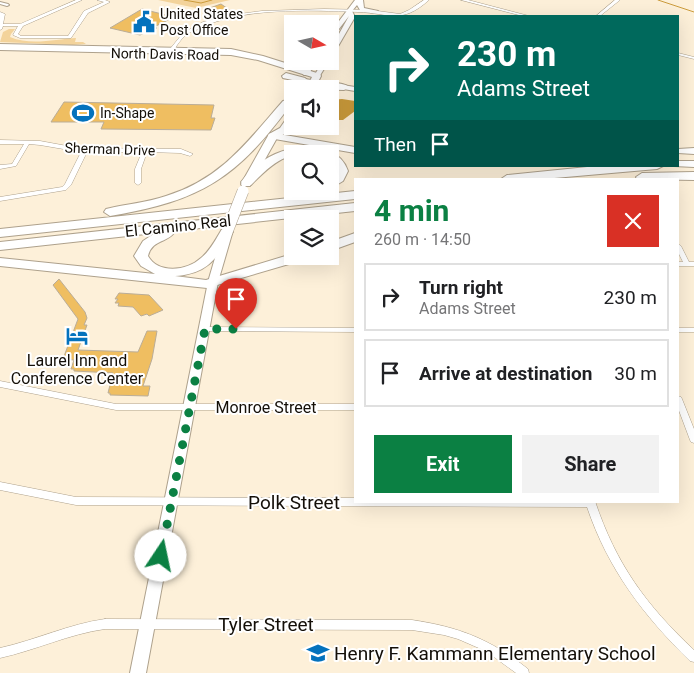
<!DOCTYPE html>
<html lang="en">
<head>
<meta charset="utf-8">
<style>
  body { margin:0; font-family:Roboto,sans-serif; background:#f2f2f2; color:#202124; height:100vh; display:flex; flex-direction:column; font-size:19px; white-space:nowrap }
  * { box-sizing:border-box; margin:0 }
  p { font-size:16px; color:#757577 }
  .icon { flex:none; width:28px; height:28px; fill:none; stroke:currentColor; stroke-width:2; stroke-linecap:round; stroke-linejoin:round }
  .map { position:relative; flex:1; overflow:hidden }
  .side { position:absolute; left:354px; top:178px; width:325px; height:325px; display:flex; flex-direction:column; background:#fff; border-radius:0px; box-shadow:0 5px 20px #0002 }
  .side>* { flex:none }
  .top-card { position:absolute; left:354px; top:15px; width:325px; height:152px; border-radius:0px; box-shadow:0 5px 20px #0002; background:#00695c; color:#fff; overflow:hidden }
  .needle { width:32px; rotate:99deg }
  .controls { position:absolute; left:284px; top:15px; display:grid; gap:10px }
  .controls a { display:grid; place-items:center; width:55px; height:55px; border-radius:0px; background:#fff; box-shadow:0 5px 20px #0002; font-size:25px }
  .pin { position:absolute; display:grid; place-items:center; width:42px; height:42px; color:#fff; margin:-51px -21px; border-radius:50% 50% 50% 0; rotate:-45deg; box-shadow:0 0 5px #0007 }
  .pin .icon { rotate:45deg }
  .me { position:absolute; width:55px; margin:-28px; rotate:11deg; stroke-linejoin:round; filter:drop-shadow(0 0 4px #0008) }
  .turn { display:flex; align-items:center; gap:18px; height:105px; padding:0 20px; font-size:22px }
  .turn .icon { width:65px; height:65px; stroke-width:2.5 }
  .turn b { display:block; font-size:35px; line-height:42px }
  .then { display:flex; align-items:center; height:48px; padding:0 20px; background:#0003; gap:10px; font-size:19px }
  .round { display:grid; place-items:center; flex:none; width:52px; height:52px; border-radius:0px; background:#f2f2f2 }
  .overview { display:flex; align-items:center; justify-content:space-between; height:85px; padding:0 20px }
  h1 { font-size:30px; font-weight:700; line-height:38px; color:#0b8043 }
  .button { display:flex; gap:10px; margin-top:auto; padding:10px 20px }
  .button a { flex:1; height:58px; border-radius:0px; background:#0b8043; color:#fff; font-size:20px; font-weight:700; line-height:58px; text-align:center }
  .button a+a { background:#f2f2f2; color:#202124 }
  ul { padding:0; list-style:none }
  li { display:flex; align-items:center; gap:15px; height:68px; margin:0 10px 8px; padding:0 10px; border:2px solid #e0e0e0; border-radius:0px }
  li div { flex:1 }
  li b { display:block; font-size:19px }
  li em { font-style:normal }
  .map>svg:first-child { display:block }
</style>
</head>
<body>
<div class="map">
<svg width="694" height="673" viewBox="0 0 694 673">
  <rect width="100%" height="100%" fill="#fdf0d9"/>
  <path fill="#f3d39b" d="M158,0H230L196,8Z
    M9,29H15L11,34L10,37C31,46 56,39 76,38L75,42H83L86,44L73,45L0,42L3,32Z"/>
  <path fill="#cb9b3b" d="M342,99L355,101V111L343,120H330V100Z"/>
  <g fill="none" stroke-linecap="round" stroke-linejoin="round">
    <path stroke="#cb9b3b" stroke-width="1" d="M184,0L201,3L212,0
      M658,0L694,12"/>
  </g>
  <path fill="#efbe61" stroke="#baad98" d="M221,4L231,11L218,14L207,9Z
    M142,9L174,17L154,27L157,28L140,35L110,28Z
    M64,102L214,105L211,118H215L211,130L101,129L104,122H51Z
    M59,279L85,312L87,318L84,325H87L78,350L138,352L147,331H157L152,359L143,386H150L148,396L110,395V393H108L113,373L74,371V369H71L74,360L63,359L78,319L53,285Z
    M119,293L149,295L163,310L149,316L147,314L141,316L133,307L118,306L119,303H115L118,299H115Z"/>
  <g fill="none" stroke-linecap="round" stroke-linejoin="round">
    <g stroke="#aea18c" stroke-width="2">
      <path id="pedestrian" d="M0,2L8,4L9,5L7,6L0,4Z"/>
    </g>
    <g stroke="#aea18c" stroke-width="1">
      <path id="minor" d="M76,0H82L23,26L18,34L21,36H68L84,11L104,2L97,0H105L110,2L88,13L71,38H20L13,35L18,26H3L2,29L0,30V12L5,14L3,24H20Z
        M424,0H429C401,25 390,13 358,12C309,10 239,7 196,30C193,31 188,33 186,35C181,39 177,45 174,50L170,49L183,33L203,22L232,15L262,11L324,9L370,10L400,14L409,10Z
        M461,0H468L529,16H523Z
        M615,0H620L600,16H596Z
        M678,53L694,57V59L678,55Z
        M0,140L40,141L78,148L181,149L193,154L190,156L180,153L147,152L141,169V183L138,185L135,183V169L142,152H87L71,185L66,190L0,201V197L62,187L65,184L81,152L40,145L29,144L16,166L0,169V165L12,164L24,144H0Z
        M678,244L681,246L689,262H694V266H678V262H683L678,252Z
        M202,327L355,328V332L205,331H202L201,329Z
        M678,328H694V332H678Z
        M0,381L116,404H355V410H116L0,387Z
        M678,396L681,397L682,399L694,429V443L691,442L690,440L678,408Z
        M0,482L76,497L355,498V501H595C616,564 646,605 694,650V662L690,661C643,615 608,569 587,507L76,505L0,490Z
        M105,619L412,620C459,627 490,639 528,669L529,673H516L494,657L481,649L458,639L444,635L412,630L105,629C69,634 36,650 0,658V648C36,640 69,624 105,619Z"/>
    </g>
    <g stroke="#aea18c" stroke-width="2">
      <path id="tertiary" d="M355,0H363L364,8L378,11L375,13L360,10L357,5L352,11L355,17L333,55L330,57V50L349,16L332,38L330,39V33Z
        M311,61H317L308,75H304L303,74Z
        M323,61H329L319,77H315L314,76Z"/>
    </g>
    <g stroke="#aea18c" stroke-width="2">
      <path id="secondary" d="M299,78L355,87V91L302,82L298,80Z
        M694,148V154L678,153V149Z
        M227,231L232,234L218,282L146,673H130L208,282L222,234Z"/>
    </g>
    <g stroke="#aea18c" stroke-width="2">
      <path id="trunk" d="M0,44L231,49L263,56L320,74L321,76L316,86C326,83 340,81 349,87L344,90L306,89L312,77L258,60L231,55L0,50Z
        M286,73L305,78L307,80L301,89H292V91L291,89L297,81L283,78L282,76Z
        M292,114V124L288,132L277,138L250,186H242L241,184L269,134L280,128L289,115Z"/>
    </g>
    <g stroke="#aea18c" stroke-width="2">
      <path id="motorway" d="M287,100L292,103C237,178 202,201 110,216L104,212L106,209C126,204 146,203 166,196C221,179 247,142 283,101Z
        M273,133L355,147V153L269,138L268,136L269,134Z
        M301,147C321,148 341,150 348,171L343,181L330,189V179L336,171L334,164L330,161V154C288,154 282,153 251,185H243L241,182C256,162 276,150 301,147Z
        M678,161H694V167L674,166H678Z
        M663,166L657,169L543,179H501L507,175L597,166Z
        M694,172V180L637,179L636,177L642,173Z
        M355,191V199L0,237V229Z
        M355,203V211L173,231L174,233C166,243 152,240 148,256C158,274 187,271 201,258C210,251 216,239 222,229H232L233,232C217,257 209,274 175,276L206,280L292,254V256H308L306,259L207,288L0,266V258L155,274L141,266L134,256L143,241L155,233L0,250V242Z
        M355,233V242L330,251V242Z"/>
    </g>
    <use href="#pedestrian" fill="#fff" fill-rule="evenodd"/>
    <use href="#minor" fill="#fff" fill-rule="evenodd"/>
    <use href="#tertiary" fill="#fff" fill-rule="evenodd"/>
    <use href="#secondary" fill="#fff" fill-rule="evenodd"/>
    <use href="#trunk" fill="#fff" fill-rule="evenodd"/>
    <use href="#motorway" fill="#fff" fill-rule="evenodd"/>
    <g stroke="#aea18c" stroke-width="12" stroke-linecap="butt">
      <path id="trunk-bridge" d="M227,232L243,191"/>
    </g>
    <use href="#trunk-bridge" stroke="#fff" stroke-width="11"/>
  </g>
  <g fill="none" stroke-linecap="round" stroke-linejoin="round">
    <path stroke="#0b8043" stroke-width="9" stroke-dasharray="0 16.2" d="M161,556L205,329H236"/>
  </g>
  <defs>
    <g id="civic-bare" transform="scale(1.725)"><path d="M-.6-6.5H3V-4.5H.6V-3L4-1V1h2V6H-6V1h2V-1L-.6-3ZM-1.2 2.5V6h2.4V2.5Z" fill="#0472bd" stroke="#fff" stroke-width="2.5" paint-order="stroke"/></g>
    <g id="stadium-bare" transform="scale(1.725)"><path d="M0-5a6.5 5 0 1 0 0 10a6.5 5 0 1 0 0-10ZM-3.5-1.8h7v3.6h-7Z" fill="#0472bd" stroke="#fff" stroke-width="2.5" paint-order="stroke"/></g>
    <g id="hotel-bare" transform="scale(1.725)"><path d="M-6-4.5h1.5V1H6V5H4.5V3h-9V5H-6ZM-4 0a1.8 1.8 0 1 1 3.6 0ZM.5 0V-2.5h3Q6-2.5 6 0Z" fill="#0472bd" stroke="#fff" stroke-width="2.5" paint-order="stroke"/></g>
    <g id="school-bare" transform="scale(1.725)"><path d="M0-5L7-2L0 1L-7-2ZM-4 1L0 2.5L4 1V4Q0 6-4 4Z" fill="#0472bd" stroke="#fff" stroke-width="2.5" paint-order="stroke"/></g>
  </defs>
  <g fill-rule="evenodd">
    <use href="#civic-bare" x="144" y="22"/>
    <use href="#stadium-bare" x="83" y="113"/>
    <use href="#hotel-bare" x="77" y="336"/>
    <use href="#school-bare" x="318" y="653"/>
  </g>
  <g text-anchor="middle" dominant-baseline="central" stroke-width="4" stroke-linejoin="round" paint-order="stroke">
    <g font-size="14" fill="#140f08" stroke="#fff" text-anchor="start">
      <text x="160" y="14">United States<tspan x="160" dy="16">Post Office</tspan></text>
      <text x="100" y="113">In-Shape</text>
    </g>
    <g font-size="14" fill="#140f08" stroke="#fff">
      <text transform="translate(165 54) rotate(1)">North Davis Road</text>
      <text transform="translate(110 149) rotate(2)">Sherman Drive</text>
    </g>
    <g font-size="16" fill="#140f08" stroke="#fff">
      <text transform="translate(178 226) rotate(-6)">El Camino Real</text>
      <text x="266" y="407">Monroe Street</text>
    </g>
    <g font-size="16" fill="#140f08" stroke="#fff">
      <text x="77" y="360">Laurel Inn and<tspan x="77" dy="18">Conference Center</tspan></text>
    </g>
    <g font-size="19" fill="#140f08" stroke="#fff">
      <text x="294" y="502">Polk Street</text>
      <text x="266" y="624">Tyler Street</text>
    </g>
    <g font-size="19" fill="#140f08" stroke="#fff" text-anchor="start">
      <text x="334" y="653">Henry F. Kammann Elementary School</text>
    </g>
  </g>
</svg>
<div class="controls">
<a><svg class="needle" viewBox="-14 -14 28 28"><path d="M0-13l5 13h-10z" fill="#e53935"/><path d="M0 13l5-13h-10z" fill="#757577"/></svg></a>
<a><svg class="icon" aria-label="sound" viewBox="0 0 24 24"><path d="M4 9h4l5-4v14l-5-4H4zM17 9q2 3 0 6"/></svg></a>
<a><svg class="icon" aria-label="search" viewBox="0 0 24 24"><circle cx="10" cy="10" r="6"/><path d="M15 15l6 6"/></svg></a>
<a><svg class="icon" aria-label="layers" viewBox="0 0 24 24"><path d="M12 4l9 5-9 5-9-5zM3 14l9 5 9-5"/></svg></a>
</div>
<div class="pin" style="left:236px;top:329px;background:#d93025"><svg class="icon" aria-label="arrive" viewBox="0 0 24 24"><path d="M6 21V4h12l-3 4 3 4H6"/></svg></div>
<svg class="me" style="left:161px;top:556px" viewBox="-20 -20 40 40"><circle r="19" fill="#fff"/><path d="M0-13L10 11 0 6-10 11z" fill="#0b8043"/></svg>
<div class="top-card">
<div class="turn"><svg class="icon" aria-label="right" viewBox="0 0 24 24"><path d="M7 20v-9h11M14 6l5 5-5 5"/></svg><div><b>230 m</b>Adams Street</div></div>
<div class="then">Then<svg class="icon" aria-label="arrive" viewBox="0 0 24 24"><path d="M6 21V4h12l-3 4 3 4H6"/></svg></div>
</div>
<section class="side">
<div class="overview"><div><h1>4 min</h1><p>260 m · 14:50</p></div><a class="round" style="background:#d93025;color:#fff"><svg class="icon" aria-label="close" viewBox="0 0 24 24"><path d="M6 6l12 12M18 6L6 18"/></svg></a></div>
<ul>
<li><svg class="icon" aria-label="right" viewBox="0 0 24 24"><path d="M7 20v-9h11M14 6l5 5-5 5"/></svg><div><b>Turn right</b><p>Adams Street</p></div><em>230 m</em></li>
<li><svg class="icon" aria-label="arrive" viewBox="0 0 24 24"><path d="M6 21V4h12l-3 4 3 4H6"/></svg><div><b>Arrive at destination</b></div><em>30 m</em></li>
</ul>
<div class="button"><a>Exit</a><a>Share</a></div>
</section>
</div>
</body>
</html>
